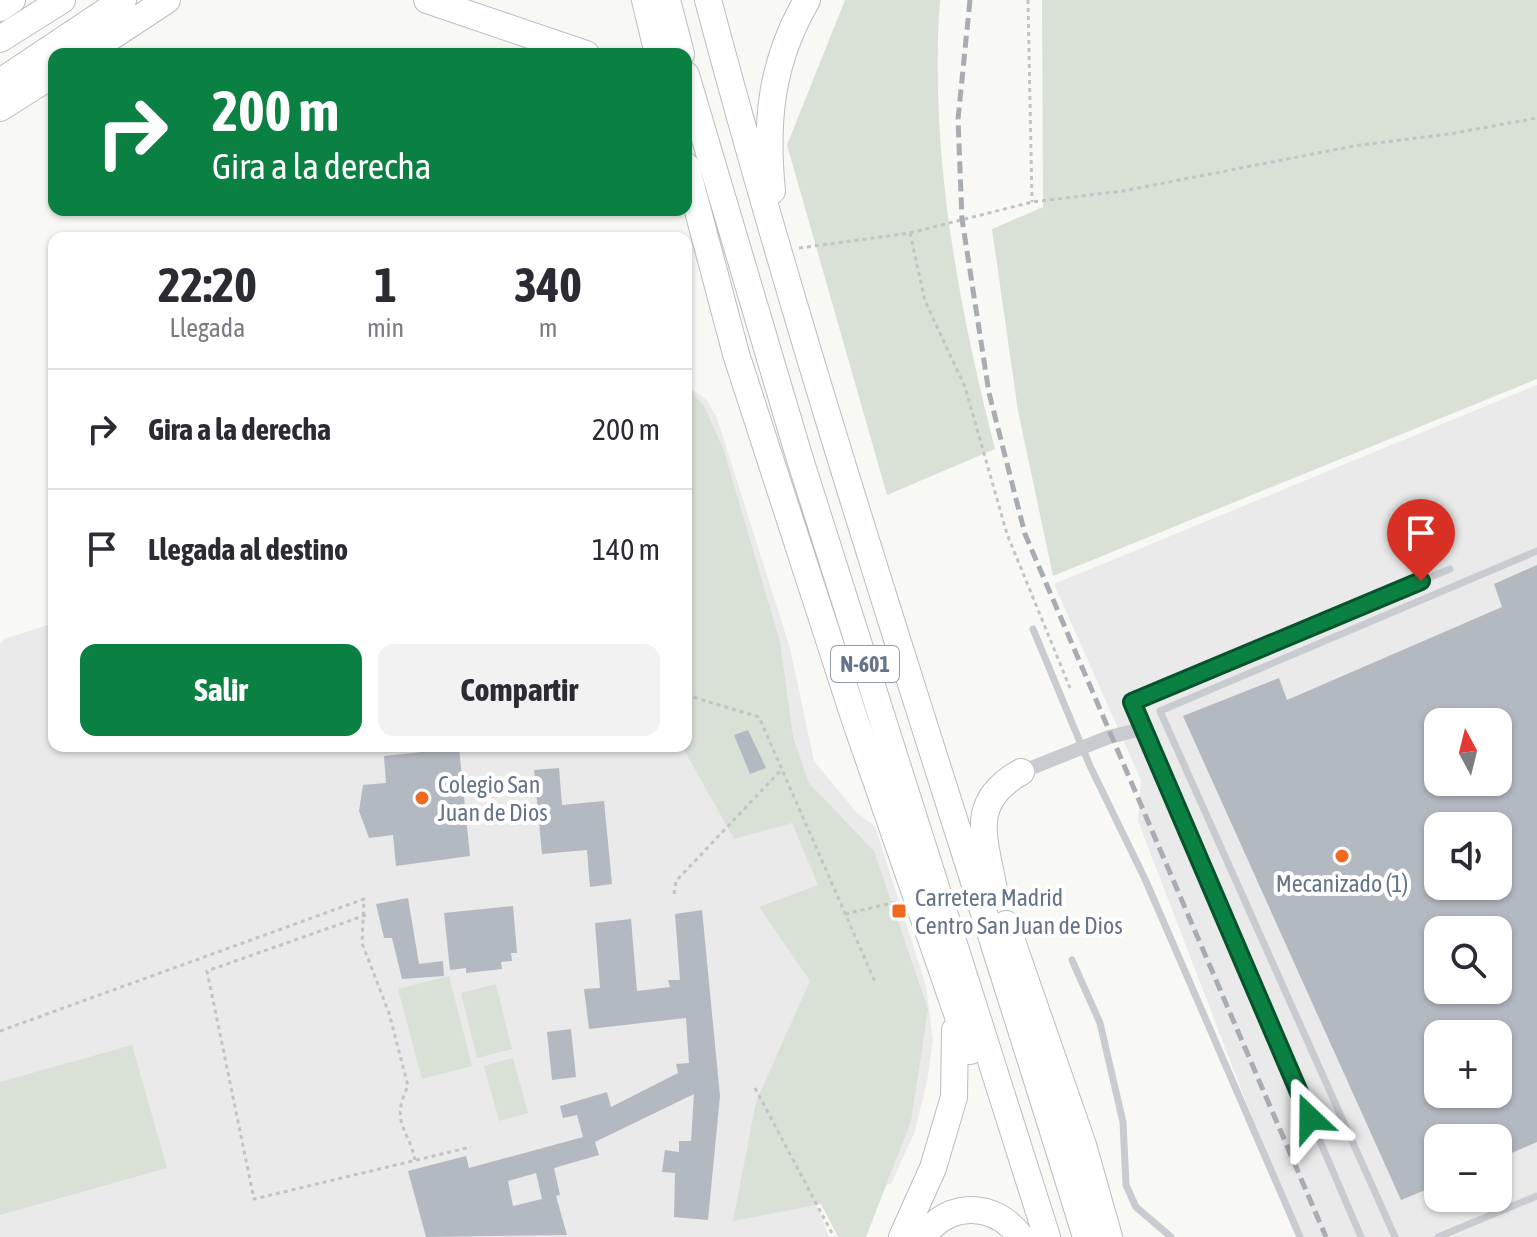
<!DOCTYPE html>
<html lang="es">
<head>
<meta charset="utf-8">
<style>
  body { margin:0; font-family:"Asap Condensed",sans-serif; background:#f2f2f3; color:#2b2b33; height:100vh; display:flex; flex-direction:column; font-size:30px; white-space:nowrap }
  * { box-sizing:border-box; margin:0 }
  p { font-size:26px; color:#7c7c81 }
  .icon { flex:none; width:44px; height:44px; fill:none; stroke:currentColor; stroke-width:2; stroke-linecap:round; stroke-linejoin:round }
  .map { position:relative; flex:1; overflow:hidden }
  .details { position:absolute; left:48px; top:232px; width:644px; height:520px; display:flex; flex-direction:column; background:#fff; border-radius:16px; box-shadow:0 2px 6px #0004 }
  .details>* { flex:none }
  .guide { position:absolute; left:48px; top:48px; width:644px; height:168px; border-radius:16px; box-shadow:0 2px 6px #0004; background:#0b8043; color:#fff; overflow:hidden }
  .needle { width:52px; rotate:353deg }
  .fabs { position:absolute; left:1424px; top:708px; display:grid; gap:16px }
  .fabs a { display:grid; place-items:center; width:88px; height:88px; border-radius:16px; background:#fff; box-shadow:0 2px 6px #0004; font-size:40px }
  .pin { position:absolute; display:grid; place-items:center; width:68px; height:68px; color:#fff; margin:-82px -34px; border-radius:50% 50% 50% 0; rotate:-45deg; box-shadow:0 0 8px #0007 }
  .pin .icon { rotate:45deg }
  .me { position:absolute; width:88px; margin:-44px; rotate:337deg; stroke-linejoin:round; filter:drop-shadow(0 0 6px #0008) }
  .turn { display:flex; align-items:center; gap:28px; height:168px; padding:0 32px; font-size:36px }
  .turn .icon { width:104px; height:104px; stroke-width:2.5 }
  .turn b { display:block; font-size:56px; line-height:68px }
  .eta { display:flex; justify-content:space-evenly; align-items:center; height:136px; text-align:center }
  .eta b { font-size:48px; font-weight:700; line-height:56px }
  .action { display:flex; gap:16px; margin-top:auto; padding:16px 32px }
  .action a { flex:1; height:92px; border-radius:16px; background:#0b8043; color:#fff; font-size:32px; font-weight:700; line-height:92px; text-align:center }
  .action a+a { background:#f2f2f3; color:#2b2b33 }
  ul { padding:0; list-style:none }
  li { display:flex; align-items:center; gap:24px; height:120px; padding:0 32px; border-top:2px solid #e1e1e2 }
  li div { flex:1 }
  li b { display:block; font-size:30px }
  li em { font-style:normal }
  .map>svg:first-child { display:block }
</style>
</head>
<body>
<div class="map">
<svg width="1537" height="1237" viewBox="0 0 1537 1237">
  <rect width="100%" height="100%" fill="#f8f9f5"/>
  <path fill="#e9eae9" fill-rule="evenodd" d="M686,385L707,400L717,418L790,648L814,761L857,813L875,826L926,986L933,1040L927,1082L915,1131L891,1184L813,1196L829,1237H0V645L4,639L54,623V746H686Z
    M1537,385V1237H1298L1138,821L1141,780L1054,584ZM1438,722H1498V782H1438ZM1438,826H1498V886H1438ZM1438,930H1498V990H1438ZM1438,1034H1498V1094H1438ZM1438,1138H1498V1198H1438Z"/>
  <path fill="#d9e1d6" d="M845,0H940C929,150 958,304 995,449L887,495L787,145Z
    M1042,0H1537V379L1053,576L1018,411L992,229L1043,207Z
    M686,386L704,406L723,448L780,642L793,737L809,783L874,851L928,1009L911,1121L866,1237H838L821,1204L733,1221L756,1102L810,981L759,907L818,885L792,823L734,839L682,746H686Z
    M449,976L472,1066L422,1079L398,989Z
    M496,984L512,1049L477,1058L461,993Z
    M132,1045L167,1168L0,1215V1082Z
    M513,1058L528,1113L499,1121L484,1066Z"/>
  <path fill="#b2b9c0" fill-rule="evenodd" d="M1537,565V1142L1498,1159V1138H1438V1185L1401,1200L1183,716L1279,678L1287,700L1502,607L1494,584ZM1438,722H1498V782H1438ZM1438,826H1498V886H1438ZM1438,930H1498V990H1438ZM1438,1034H1498V1094H1438Z
    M748,730L766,768L750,774L734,735Z
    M459,748L470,856L396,866L393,835L369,838L359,811L363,785L386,783L384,756Z
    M559,768L562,805L604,801L612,884L590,887L587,850L542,854L534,770Z
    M408,898L419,964L443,961L444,976L402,979L392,938H384L376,904Z
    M513,906L517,953H511L512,961L501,962L502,969L466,973V968L450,970L444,913Z
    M702,910L720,1096L708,1220L674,1217L675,1173L662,1172L665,1150L679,1152V1141H691L694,1094L595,1142L599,1155L554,1168L560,1195L556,1196L567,1235L426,1237L408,1171L466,1156L469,1168L583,1137L577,1115L563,1118L560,1106L607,1092L611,1107L678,1073L676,1064L689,1063L686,1018L589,1029L584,989L600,988L595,923L631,919L637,991L670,987L668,980H680L675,914ZM536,1173L542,1199L513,1206L508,1181Z
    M571,1029L576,1077L552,1080L547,1032Z"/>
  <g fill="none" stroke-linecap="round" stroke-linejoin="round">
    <g stroke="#babdc1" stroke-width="28">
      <path id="motorway" d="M427,0L586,54
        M645,0L658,54
        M667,0L681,54
        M708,0C819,417 959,825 1086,1237
        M0,8L12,0
        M0,39L62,0
        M85,54L167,0
        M686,75L799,456L1047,1237
        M0,82L123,0
        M0,108L54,74
        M686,166L736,354L855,720L970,1051
        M772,191C765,121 771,62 807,0
        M994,890C985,839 967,802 1021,772
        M1006,924L1083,1145L1109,1237
        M902,1237L933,1168L954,1097L955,1030
        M923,1237C949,1200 995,1202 1021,1237"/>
    </g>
    <path stroke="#c1c3c6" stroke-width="3" stroke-dasharray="4 4" stroke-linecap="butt" d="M1028,0L1032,202
      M910,233L925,301L965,387L1007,534L1070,688
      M799,248L910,233L1032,202L1123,191L1354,146L1449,134L1537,118
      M686,695L759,717L876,984
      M674,894L676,881L782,769
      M845,914L896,902
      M366,915L207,971L254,1199L471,1147
      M0,1031L364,899L362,943L389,1013L408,1086C390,1123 408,1127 415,1160
      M755,1088L834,1237"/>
    <path stroke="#c8cbcf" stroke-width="7" d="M1033,629L1090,766L1145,879L1300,1237
      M1072,960L1100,1023L1123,1122L1126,1185L1136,1207L1171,1237
      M1361,1237L1132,702L1450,569
      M1395,1237L1160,711L1537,551
      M1438,1237L1537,1196"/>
    <path stroke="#c8cbcf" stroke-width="14" d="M1021,772L1109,737L1142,729"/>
    <use href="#motorway" stroke="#fff" stroke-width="26"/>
    <path stroke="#a8adb4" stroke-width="5" stroke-dasharray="12 6" stroke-linecap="butt" d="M970,0L958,119L962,219L989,393L1025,534L1326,1237"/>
  </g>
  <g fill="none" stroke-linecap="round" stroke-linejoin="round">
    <g stroke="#07532c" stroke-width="20">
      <path id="route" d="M1310,1118L1132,702L1421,581"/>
    </g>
    <use href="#route" stroke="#0b8043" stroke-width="14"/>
  </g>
  <g fill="#f2681c" stroke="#fff" stroke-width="3">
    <circle cx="422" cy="798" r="8"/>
    <circle cx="1342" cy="856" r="8"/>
    <rect x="891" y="903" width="16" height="16" rx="4"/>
  </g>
  <g text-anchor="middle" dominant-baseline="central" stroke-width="8" stroke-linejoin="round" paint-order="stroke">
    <rect fill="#fff" stroke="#939eac" stroke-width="2" x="831" y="646" width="68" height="36" rx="6"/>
    <g font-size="22" font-weight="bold" fill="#657589">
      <text x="865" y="664">N-601</text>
    </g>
    <g font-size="24" fill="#657589" stroke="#fff" text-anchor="start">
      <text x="438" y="784">Colegio San<tspan x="438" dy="28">Juan de Dios</tspan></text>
      <text x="1342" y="883" text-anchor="middle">Mecanizado (1)</text>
      <text x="915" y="897">Carretera Madrid<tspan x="915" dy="28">Centro San Juan de Dios</tspan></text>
    </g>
  </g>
</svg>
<div class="fabs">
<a><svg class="needle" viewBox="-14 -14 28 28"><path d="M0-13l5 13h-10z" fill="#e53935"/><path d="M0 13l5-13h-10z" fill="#7c7c81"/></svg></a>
<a><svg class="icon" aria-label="sound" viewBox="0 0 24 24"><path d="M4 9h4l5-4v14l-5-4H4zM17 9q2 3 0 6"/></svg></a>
<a><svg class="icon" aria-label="search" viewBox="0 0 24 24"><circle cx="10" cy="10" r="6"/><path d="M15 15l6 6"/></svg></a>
<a>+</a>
<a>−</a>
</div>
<div class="pin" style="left:1421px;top:581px;background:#d93025"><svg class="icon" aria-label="arrive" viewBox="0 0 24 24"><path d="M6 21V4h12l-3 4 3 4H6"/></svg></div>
<svg class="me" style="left:1310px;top:1118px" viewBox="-20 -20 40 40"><path d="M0-17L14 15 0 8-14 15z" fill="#0b8043" stroke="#fff" stroke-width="4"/></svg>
<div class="guide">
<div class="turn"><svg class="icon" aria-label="right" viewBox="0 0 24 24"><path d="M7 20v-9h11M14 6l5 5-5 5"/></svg><div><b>200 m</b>Gira a la derecha</div></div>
</div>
<section class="details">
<div class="eta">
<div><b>22:20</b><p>Llegada</p></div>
<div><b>1</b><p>min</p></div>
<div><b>340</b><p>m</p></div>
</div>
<ul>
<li><svg class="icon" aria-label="right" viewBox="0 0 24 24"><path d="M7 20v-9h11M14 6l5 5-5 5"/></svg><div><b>Gira a la derecha</b></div><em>200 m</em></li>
<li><svg class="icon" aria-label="arrive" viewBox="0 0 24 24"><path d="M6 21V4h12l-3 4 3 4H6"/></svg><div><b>Llegada al destino</b></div><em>140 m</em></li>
</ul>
<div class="action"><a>Salir</a><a>Compartir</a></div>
</section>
</div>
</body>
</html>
